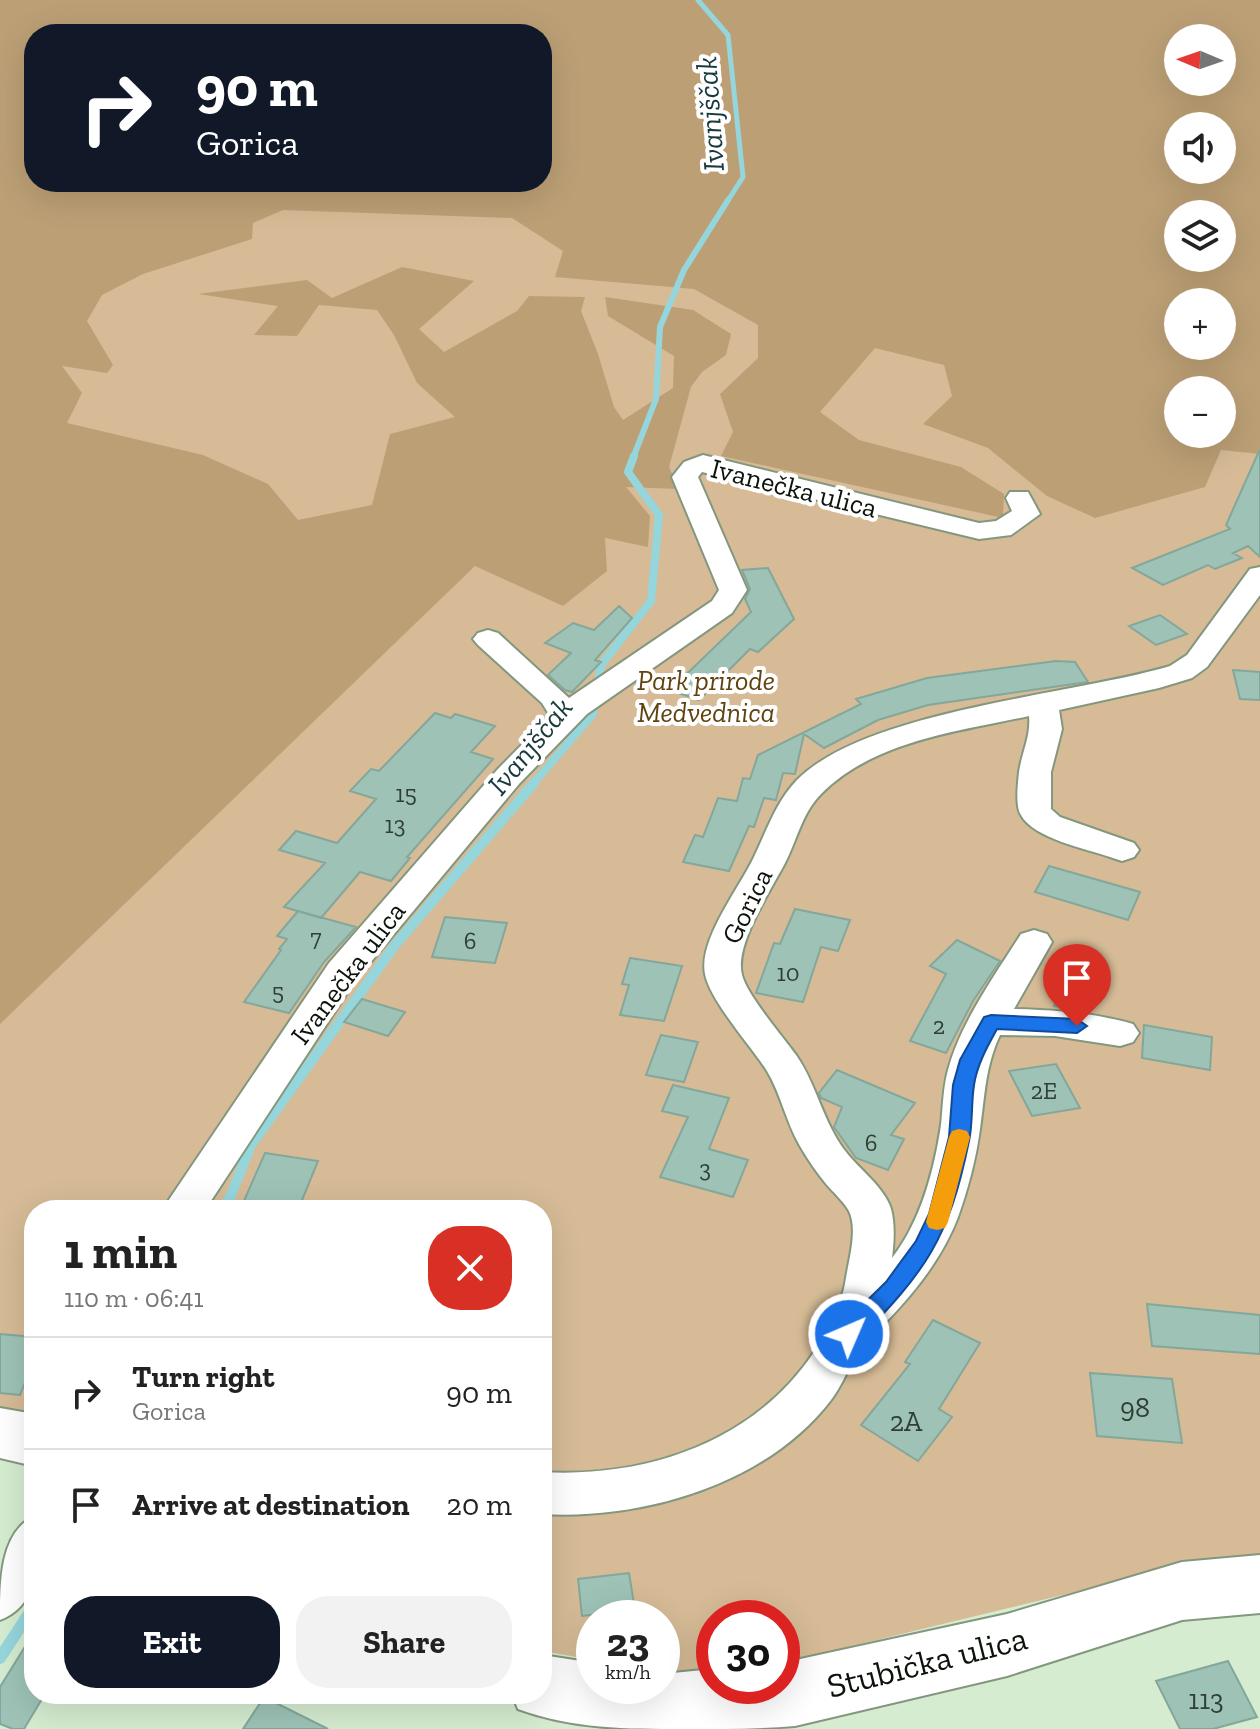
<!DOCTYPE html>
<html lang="en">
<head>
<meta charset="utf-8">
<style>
  body { margin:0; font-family:"Zilla Slab",serif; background:#f2f2f2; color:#222; height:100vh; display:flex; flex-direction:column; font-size:30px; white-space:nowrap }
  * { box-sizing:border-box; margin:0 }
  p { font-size:26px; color:#767676 }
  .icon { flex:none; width:44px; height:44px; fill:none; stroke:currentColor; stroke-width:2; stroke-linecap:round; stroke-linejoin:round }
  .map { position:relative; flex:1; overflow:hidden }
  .side { position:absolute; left:24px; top:1200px; width:528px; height:504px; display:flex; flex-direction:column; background:#fff; border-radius:32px; box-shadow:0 8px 32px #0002 }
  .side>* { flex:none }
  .hud { position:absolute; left:24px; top:24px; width:528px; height:168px; border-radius:32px; box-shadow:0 8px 32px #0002; background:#111827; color:#fff; overflow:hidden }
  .needle { width:52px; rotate:272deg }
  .tools { position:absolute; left:1164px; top:24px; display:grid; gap:16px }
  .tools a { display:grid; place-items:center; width:72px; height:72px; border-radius:50%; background:#fff; box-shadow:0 8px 32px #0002; font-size:40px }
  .speed { position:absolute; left:576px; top:1600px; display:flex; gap:16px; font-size:40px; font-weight:700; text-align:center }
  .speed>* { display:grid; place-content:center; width:104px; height:104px; border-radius:50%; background:#fff; box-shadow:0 8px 32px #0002; line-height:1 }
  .speed small { font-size:20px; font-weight:400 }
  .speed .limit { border:12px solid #d22; background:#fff; color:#111 }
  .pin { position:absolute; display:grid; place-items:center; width:68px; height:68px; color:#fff; margin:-82px -34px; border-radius:50% 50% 50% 0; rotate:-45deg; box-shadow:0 0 8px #0007 }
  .pin .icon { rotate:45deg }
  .me { position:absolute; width:88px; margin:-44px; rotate:45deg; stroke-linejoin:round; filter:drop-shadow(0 0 6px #0008) }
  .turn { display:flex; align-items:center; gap:28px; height:168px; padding:0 40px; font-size:36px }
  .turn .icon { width:104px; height:104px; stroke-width:2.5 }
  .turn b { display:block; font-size:56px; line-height:68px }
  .round { display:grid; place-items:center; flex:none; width:84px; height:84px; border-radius:32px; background:#f2f2f2 }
  .head { display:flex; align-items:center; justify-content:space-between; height:136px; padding:0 40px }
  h1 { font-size:48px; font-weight:800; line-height:60px }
  .primary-button { display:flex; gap:16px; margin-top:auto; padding:16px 40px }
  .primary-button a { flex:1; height:92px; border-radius:32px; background:#111827; color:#fff; font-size:32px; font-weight:800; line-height:92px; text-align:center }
  .primary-button a+a { background:#f2f2f2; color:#222 }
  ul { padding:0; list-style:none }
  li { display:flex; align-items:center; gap:24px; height:112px; padding:0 40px; border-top:2px solid #e0e0e0 }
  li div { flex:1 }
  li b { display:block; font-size:30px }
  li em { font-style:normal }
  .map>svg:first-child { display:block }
</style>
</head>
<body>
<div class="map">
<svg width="1260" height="1729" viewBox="0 0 1260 1729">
  <rect width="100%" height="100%" fill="#d5ecd0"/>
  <path fill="#d6bb96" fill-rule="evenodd" d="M0,0H1260V1560L1182,1566L782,1663V1618H714L712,1680L662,1671V1618H594V1660L542,1651V1210H34V1423L0,1419ZM34,34H542V182H34ZM1178,38H1222V82H1178ZM1178,126H1222V170H1178ZM1178,214H1222V258H1178ZM1178,302H1222V346H1178ZM1178,390H1222V434H1178Z"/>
  <path fill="#bc9f75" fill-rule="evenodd" d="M0,0H1260V454L1221,450L1205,487L1095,518L1047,496L988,448L923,424L952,396L944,365L875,348L820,412L859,440L961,467L1004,494L1003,518L721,456L733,432L720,394L758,358V325L694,289L555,277L563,251L512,218L283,210L253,223L252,239L143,274L102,295L87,321L113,365L107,373L62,366L82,393L67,423L203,455L268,484L298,520L372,505L390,434L455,417L417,383L394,335L377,310L319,305L297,336L254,335L278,306L198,294L307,280L332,298L402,267L474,281L419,329L444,352L517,311L529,296L585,297L581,311L598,354L614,407L623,420L673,388L674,356L608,316L605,297L693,310L731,334L726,355L702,372L691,387L669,467L679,489L626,487L650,516L648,547L605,538L607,571L563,606L475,566L0,1024ZM34,34H542V182H34ZM1178,38H1222V82H1178ZM1178,126H1222V170H1178ZM1178,214H1222V258H1178ZM1178,302H1222V346H1178ZM1178,390H1222V434H1178Z"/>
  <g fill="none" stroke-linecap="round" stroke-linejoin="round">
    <path stroke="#95d6dc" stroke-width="5" d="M698,0L728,35L743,177L727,202"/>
    <path stroke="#95d6dc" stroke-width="6" d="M633,458L656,399L660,327L684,270L728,200"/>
    <path stroke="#95d6dc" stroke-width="8" d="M532,785L593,714L601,665L651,601L659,515L628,472L634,456"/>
    <path stroke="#95d6dc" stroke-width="10" d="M229,1200L251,1145L395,945L534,783"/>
    <path stroke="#95d6dc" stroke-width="12" d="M225,1210L230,1198
      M0,1658L34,1606"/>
  </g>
  <path fill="#9ec3b6" stroke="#83a79b" stroke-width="2" d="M1260,449V557L1248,546L1233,553L1242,558L1215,569L1208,565L1163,585L1132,568L1230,529L1226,525Z
    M768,568L794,619L758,652L750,649L699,700L670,690L751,612L745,599L750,589L742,570Z
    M619,606L632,618L595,660L601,662L572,692L565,690L548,675L571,653L545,643L573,623L594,630Z
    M1160,615L1187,634L1156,645L1129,626Z
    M1056,661L1075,662L1088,682L928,705L878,720L824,748L804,734L795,774L783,773L776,800L764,798L754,827L749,826L729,871L683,862L695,835L703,837L718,798L737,801L743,778L750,779L758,755L861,704L856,699L927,678Z
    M1233,670L1260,672V700L1240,699Z
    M435,713L451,718L455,714L495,726L471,752L493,759L407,857L410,858L391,881L360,872L321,918L284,907L325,863L279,850L296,831L337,843L376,799L350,791L371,769L379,771Z
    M1049,866L1140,892L1128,920L1035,892Z
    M795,909L850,920L838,951L821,947L803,1002L756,993L774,943L780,944Z
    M298,911L356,927L324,962L289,1013L244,1002L281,950L279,949L287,939L277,936Z
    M445,917L507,923L495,963L432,957Z
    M957,940L1000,961L973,1001L946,1053L910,1041L946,974L930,966Z
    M1072,953L1105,961L1089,1012L1054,1006Z
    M630,958L682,966L664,1021L620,1015L629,985L622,984Z
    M362,999L405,1012L388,1036L344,1022Z
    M1144,1025L1212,1037L1210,1070L1142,1058Z
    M661,1035L698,1042L684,1082L646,1075Z
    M1056,1064L1080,1108L1032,1116L1009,1071Z
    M837,1070L915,1103L891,1135L904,1139L888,1170L856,1158L834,1127L842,1107L821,1098L819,1093Z
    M673,1085L729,1098L709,1149L748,1160L733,1197L660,1177L688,1117L662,1111Z
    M265,1153L318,1161L298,1210H240Z
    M1147,1304L1260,1315V1354L1152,1346Z
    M933,1320L980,1343L939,1409L952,1417L918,1461L861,1425L910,1364L905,1362Z
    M0,1334L34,1337V1360L20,1395L0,1393Z
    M1090,1373L1172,1379L1182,1443L1097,1436Z
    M629,1573L635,1610L582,1616L578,1579Z
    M34,1632V1694H45L24,1729H13L0,1724V1687Z
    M1228,1661L1257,1717L1213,1729H1180L1156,1681Z
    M264,1697L328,1729H243Z"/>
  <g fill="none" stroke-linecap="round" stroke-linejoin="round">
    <g stroke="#83977e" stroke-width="4">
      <path id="minor" d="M703,455L979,523L996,521L1012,511L1006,498L1010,492H1028L1040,514L1011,535L979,539L702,472L698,477L747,590L732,613L587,714L519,784L355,981L205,1210H162L329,963L497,770L550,716L542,703L478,645L473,639L478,633L488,630L498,633L569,698L712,601L719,590L672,477L684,462Z
        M1260,567V595L1207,667L1192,678L1159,688L1059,710L1062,729L1051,772V809L1060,817L1134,843L1139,850L1134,857L1122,861L1110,857C1086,849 1033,838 1021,815C1015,806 1018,783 1019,772C1022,752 1031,736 1029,716C960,731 873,741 821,794C802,813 797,840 785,863C771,890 734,945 742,975C747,995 783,1037 796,1055C817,1085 823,1123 846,1152C859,1169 885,1188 891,1209C895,1224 894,1242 892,1258C921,1221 934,1171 941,1125C943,1107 943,1088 948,1070C961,1022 995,975 1021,934L1034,930L1047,934L1052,942L1014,1009C1054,1010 1095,1013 1133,1024L1139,1033L1133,1042L1120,1046L1055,1036L1000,1035C985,1067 985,1095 980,1129C976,1159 968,1189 958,1217C939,1266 905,1304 869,1339C853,1354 845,1382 831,1400C767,1484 643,1520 542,1514V1472C647,1478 754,1442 814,1352C829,1328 842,1306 846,1278C849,1259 858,1229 849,1211C844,1202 834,1193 827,1185C817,1173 808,1160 800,1146C786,1122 781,1094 767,1071C752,1047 710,1001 705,974C698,940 740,887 754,857C767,830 776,802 797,780C866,710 1073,695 1170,666L1187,655L1250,569Z
        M34,1516C34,1556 44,1603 0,1620C0,1581 0,1533 34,1516Z"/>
    </g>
    <g stroke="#83977e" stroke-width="4">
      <path id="major" d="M0,1408L34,1414V1466L0,1458Z
        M1260,1555V1613L1182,1620L1007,1676L795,1726C758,1729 721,1729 683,1729C627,1729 572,1729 518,1709L512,1694H542V1655L594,1663V1686H662V1674L714,1669V1686H782V1663L1007,1614L1182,1562Z"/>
    </g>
    <use href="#minor" fill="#fff" fill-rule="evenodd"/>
    <use href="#major" fill="#fff" fill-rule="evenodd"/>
  </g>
  <path fill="#1a73e8" stroke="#114b97" stroke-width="2" d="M991,1015L1077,1019L1087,1026L1077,1033L997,1029C987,1047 977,1065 974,1085C971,1104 973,1123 969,1141C949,1239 926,1271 857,1341L849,1344L840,1341L837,1334L840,1327L886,1282L916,1241L929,1214L949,1137L953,1085L960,1060L984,1017Z"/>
  <path fill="#f59e0b" d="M959,1129L967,1131L970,1137L948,1222L945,1228L937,1230L929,1228L926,1222L949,1137L952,1131Z"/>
  <g text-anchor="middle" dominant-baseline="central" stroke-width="8" stroke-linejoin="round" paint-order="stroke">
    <g font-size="24" fill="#303f35">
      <text x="406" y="793">15</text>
      <text x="395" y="824">13</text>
      <text x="316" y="937">7</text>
      <text x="470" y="940">6</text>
      <text x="788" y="972">10</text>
      <text x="278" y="991">5</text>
      <text x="939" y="1025">2</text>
      <text x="1044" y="1090">2E</text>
      <text x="871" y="1142">6</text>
      <text x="705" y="1168">3</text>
    </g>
    <g font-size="28" fill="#0c130a" stroke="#fff">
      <text transform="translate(794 488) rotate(14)">Ivanečka ulica</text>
      <text transform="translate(747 906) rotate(-64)">Gorica</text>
      <text transform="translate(348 973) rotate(-53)">Ivanečka ulica</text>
    </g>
    <g font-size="28" font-style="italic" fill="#614310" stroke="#fff">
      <text x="706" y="680">Park prirode<tspan x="706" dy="32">Medvednica</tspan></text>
    </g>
    <g font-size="28" fill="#303f35">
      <text x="1135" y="1407">98</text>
      <text x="906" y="1421">2A</text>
      <text x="1206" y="1699">113</text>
    </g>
    <g font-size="30" font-style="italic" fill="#193a3d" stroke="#fff">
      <text transform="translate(710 114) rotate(-94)">Ivanjščak</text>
      <text transform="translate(530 746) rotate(-51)">Ivanjščak</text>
    </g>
    <g font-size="34" fill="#0c130a" stroke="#fff">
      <text transform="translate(927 1662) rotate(-14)">Stubička ulica</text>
    </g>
  </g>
</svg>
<div class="tools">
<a><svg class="needle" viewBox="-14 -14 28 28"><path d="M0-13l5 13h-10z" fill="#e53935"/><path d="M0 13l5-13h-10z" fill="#767676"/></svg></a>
<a><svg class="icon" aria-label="sound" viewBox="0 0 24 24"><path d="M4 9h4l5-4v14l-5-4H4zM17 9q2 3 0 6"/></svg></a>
<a><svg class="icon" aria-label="layers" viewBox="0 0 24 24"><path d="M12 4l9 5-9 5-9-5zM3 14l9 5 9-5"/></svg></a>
<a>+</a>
<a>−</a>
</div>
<div class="speed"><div>23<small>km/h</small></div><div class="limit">30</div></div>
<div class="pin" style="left:1077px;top:1026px;background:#d93025"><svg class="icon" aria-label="arrive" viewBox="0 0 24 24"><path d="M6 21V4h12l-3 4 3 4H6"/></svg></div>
<svg class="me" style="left:849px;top:1334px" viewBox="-20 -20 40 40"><circle r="17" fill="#1a73e8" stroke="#fff" stroke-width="3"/><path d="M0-11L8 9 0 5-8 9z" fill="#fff"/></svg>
<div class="hud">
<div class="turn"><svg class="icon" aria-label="right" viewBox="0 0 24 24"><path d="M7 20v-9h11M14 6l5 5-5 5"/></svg><div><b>90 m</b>Gorica</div></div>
</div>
<section class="side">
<div class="head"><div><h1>1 min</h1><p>110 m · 06:41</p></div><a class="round" style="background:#d93025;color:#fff"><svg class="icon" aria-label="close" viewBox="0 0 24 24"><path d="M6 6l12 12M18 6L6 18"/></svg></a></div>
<ul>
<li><svg class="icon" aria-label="right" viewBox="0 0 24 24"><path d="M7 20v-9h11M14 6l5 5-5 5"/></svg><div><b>Turn right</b><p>Gorica</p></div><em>90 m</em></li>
<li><svg class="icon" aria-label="arrive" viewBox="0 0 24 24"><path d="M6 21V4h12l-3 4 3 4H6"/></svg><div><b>Arrive at destination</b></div><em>20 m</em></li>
</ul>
<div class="primary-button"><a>Exit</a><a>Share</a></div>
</section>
</div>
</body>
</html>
